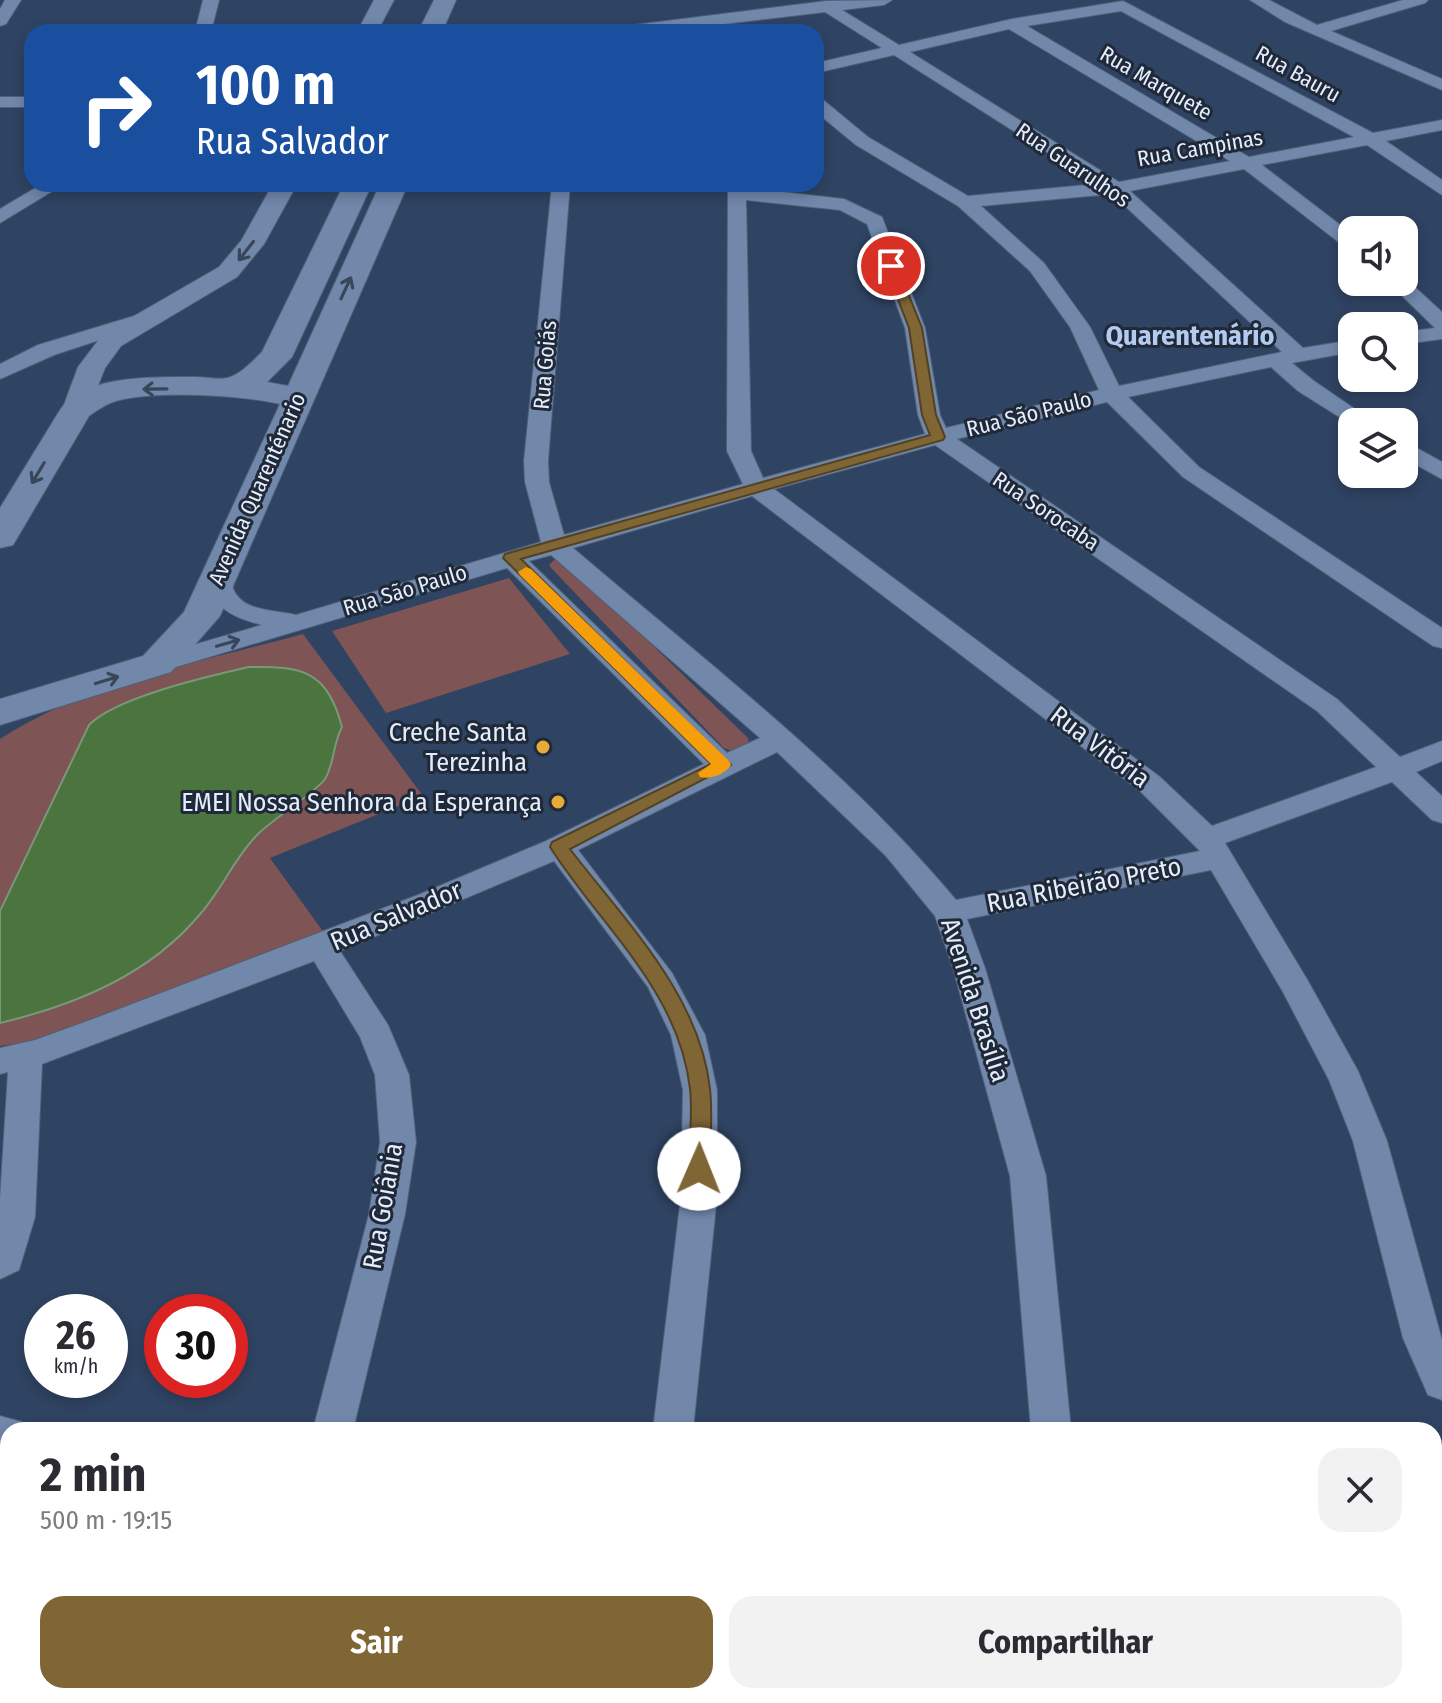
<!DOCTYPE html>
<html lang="pt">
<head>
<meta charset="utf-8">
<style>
  body { margin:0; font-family:"Fira Sans Condensed",sans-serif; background:#f2f2f3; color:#2b2b33; height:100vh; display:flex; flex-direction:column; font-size:30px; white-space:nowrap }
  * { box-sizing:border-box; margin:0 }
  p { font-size:26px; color:#7c7c81 }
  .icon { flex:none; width:44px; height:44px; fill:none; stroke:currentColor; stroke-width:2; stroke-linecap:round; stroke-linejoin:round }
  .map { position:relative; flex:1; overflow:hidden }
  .panel { position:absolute; left:0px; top:1422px; width:1442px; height:282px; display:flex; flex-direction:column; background:#fff; border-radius:24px 24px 0 0; box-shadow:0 4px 12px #0003 }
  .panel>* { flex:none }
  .guide { position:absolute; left:24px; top:24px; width:800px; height:168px; border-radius:24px; box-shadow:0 4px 12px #0003; background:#1a4fa0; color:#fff; overflow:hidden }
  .tools { position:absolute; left:1338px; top:216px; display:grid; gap:16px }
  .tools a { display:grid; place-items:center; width:80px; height:80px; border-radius:16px; background:#fff; box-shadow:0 4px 12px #0003; font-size:40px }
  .speed { position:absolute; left:24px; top:1294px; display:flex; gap:16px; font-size:40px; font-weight:700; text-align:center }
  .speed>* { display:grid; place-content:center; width:104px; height:104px; border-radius:50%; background:#fff; box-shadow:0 4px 12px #0003; line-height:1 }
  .speed small { font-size:20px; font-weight:400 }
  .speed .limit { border:12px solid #d22; background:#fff; color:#111 }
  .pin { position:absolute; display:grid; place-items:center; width:68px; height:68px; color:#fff; margin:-34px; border:4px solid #fff; border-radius:50%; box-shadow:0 2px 8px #0007 }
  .me { position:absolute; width:88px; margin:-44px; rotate:1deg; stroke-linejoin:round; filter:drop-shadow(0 0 6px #0008) }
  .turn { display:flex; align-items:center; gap:28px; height:168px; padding:0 40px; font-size:36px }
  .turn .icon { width:104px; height:104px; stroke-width:2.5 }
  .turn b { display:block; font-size:56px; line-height:68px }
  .round { display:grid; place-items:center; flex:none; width:84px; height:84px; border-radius:24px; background:#f2f2f3 }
  .head { display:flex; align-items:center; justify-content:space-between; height:136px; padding:0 40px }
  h1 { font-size:48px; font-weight:700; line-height:60px }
  .action { display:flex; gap:16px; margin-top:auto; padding:16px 40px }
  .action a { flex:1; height:92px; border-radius:24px; background:#806535; color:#fff; font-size:32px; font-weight:700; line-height:92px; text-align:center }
  .action a+a { background:#f2f2f3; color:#2b2b33 }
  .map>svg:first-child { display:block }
</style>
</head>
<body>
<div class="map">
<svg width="1442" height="1703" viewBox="0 0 1442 1703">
  <rect width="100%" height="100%" fill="#2f4362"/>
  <path fill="#7e5454" d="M554,560H565L748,738L749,743L732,751L724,748L551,568L549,565Z
    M509,578L570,654L386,713L332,631Z
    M303,634L423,796L270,858L327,937L25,1043L0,1046V739C90,681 201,662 303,634Z"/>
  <path fill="#4b743f" stroke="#799878" stroke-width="2" d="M249,667C303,666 327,671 342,727C333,743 334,765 325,779C316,792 273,819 258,834C235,857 222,889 201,913C150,975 75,1005 0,1023V911L89,725C116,697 210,676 249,667Z"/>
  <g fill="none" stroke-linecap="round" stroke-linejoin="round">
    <g stroke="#4f6079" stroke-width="2">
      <path id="minor" d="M5,0H21L6,24L0,26V9Z
        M203,0H219L211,32H195Z
        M892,0L884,5L842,10L899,45L1012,19L1123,1L1373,133L1442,120V130L1386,141L1442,180V195L1367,145L1262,165L1352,234V249L1345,247L1244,169L1130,191L1303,348L1352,340V352L1292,363L1314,381L1374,422H1352V425L1298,391L1271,367L1128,397L1199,467L1442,628V648L1433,646L1183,477L1107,402L957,439L1337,699L1400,757L1442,741V761L1416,772L1442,796V823L1432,820L1392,782L1225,843L1308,981L1358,1071L1387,1141L1442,1340V1400L1428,1395L1403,1338L1353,1141L1329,1080L1283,992L1211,870L967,919L985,968L1046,1176L1071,1430H1031L1010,1176L953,968L935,916L886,856L777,752L578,850L672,973L705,1035L717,1090V1196L693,1430H653L681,1196L683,1090L671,1035L648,987L554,861L340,951L388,1025L409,1075L416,1142L405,1214L353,1430H313L369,1214L380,1142L375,1075L360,1037L314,961L42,1064L35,1217L19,1270L0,1279V1199L8,1072L0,1074V1048L35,1040L93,1019L418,895L546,841L704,764L507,568L166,670H148L144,664L148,658L262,625C231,617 213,608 204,576L208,571H226C231,578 231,587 236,594C248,612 277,610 296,615L541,542L525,482L524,461L552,184H570L548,461L549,482L564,535L743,484L727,451L728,184H746V188L844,199L882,217L925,328L940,415L946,428L1099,390L1070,327L1030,271L958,206L856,145L816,112V98L822,99L868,137L968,196L1097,184L894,55L816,73V63L882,48L825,12L657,32H610L618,27L826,1ZM1121,11L1354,137L1249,157L1027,26ZM1009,29L1230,161L1119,182L910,52ZM1112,194L1282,352L1119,386L1090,327L1044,263L981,206ZM746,200L840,210L867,224L905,328L918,415L925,434L763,478L751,451ZM935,445L1317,711L1376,767L1212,826L1160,777L774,489ZM752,496L1140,791L1200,851L956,900C845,767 704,660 573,548ZM551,555L760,738L727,753L529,561Z
        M1250,0H1269L1317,25L1403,0H1428L1425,3L1331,31L1442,79V90L1285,22Z
        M0,97H32V107H0Z
        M42,184H64L0,223V209Z
        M1404,277L1442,312V339L1404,344V332L1435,328L1388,282H1404Z
        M144,313L154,319L151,323L54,355L0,379V364L38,345Z
        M1404,441L1442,462V479L1404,458Z
        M0,1416L22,1422L26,1430H8V1453L0,1452Z
        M8,1629V1694L0,1697V1632Z
        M259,1696H303L302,1703H258Z
        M622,1696H666L667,1703H623Z
        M1052,1696H1096L1097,1703H1053Z"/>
    </g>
    <g stroke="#4f6079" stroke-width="2">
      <path id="tertiary" d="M374,0H394L377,32H357Z
        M273,184H297L264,244L237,277L121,346L105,368L86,416L76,419L66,416L62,410L78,367L103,334L219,267L241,241Z"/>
    </g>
    <g stroke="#4f6079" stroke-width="2">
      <path id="secondary" d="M434,0H456L442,32H418Z
        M344,184H372L292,357L267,382L288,386L380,184H408L220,616L171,672L0,725V699L143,656L184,612L280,404C241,395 154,390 116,401C106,404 97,410 89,416L13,545L0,548V508L60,410C84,374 157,377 196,377C205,377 218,380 227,378C240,375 253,361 262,352Z"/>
    </g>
    <use href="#minor" fill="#7188ab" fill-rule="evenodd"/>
    <use href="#tertiary" fill="#7188ab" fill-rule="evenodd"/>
    <use href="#secondary" fill="#7188ab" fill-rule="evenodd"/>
  </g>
  <defs><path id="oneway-shaft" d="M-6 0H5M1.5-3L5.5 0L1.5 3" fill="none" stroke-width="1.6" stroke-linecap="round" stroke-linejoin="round" transform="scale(2)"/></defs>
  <g stroke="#38465a">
    <use href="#oneway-shaft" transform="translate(246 251) rotate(128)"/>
    <use href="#oneway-shaft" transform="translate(346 288) rotate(-65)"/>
    <use href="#oneway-shaft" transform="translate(155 389) rotate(179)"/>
    <use href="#oneway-shaft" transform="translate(38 473) rotate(121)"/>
    <use href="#oneway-shaft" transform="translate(228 643) rotate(-16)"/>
    <use href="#oneway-shaft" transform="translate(107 680) rotate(-17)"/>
  </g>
  <path fill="#806535" stroke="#534222" stroke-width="2" d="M891,263L897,266L922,328L936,415L945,437L943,440L521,559L731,765L570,849C625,921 700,995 710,1089C713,1115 710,1143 710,1169L707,1176L699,1178L691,1176L688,1169C689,1143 693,1115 690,1089C679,990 600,926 550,847L552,842L711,764L503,558L505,554L930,435L922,415L909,328L885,266Z"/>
  <path fill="#f59e0b" d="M526,567L531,569L729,761L731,765C725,774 711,780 700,777L698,773L711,764L520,575L518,572Z"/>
  <g fill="#e8ab37" stroke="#202938" stroke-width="3">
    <circle cx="543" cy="747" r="8"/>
    <circle cx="558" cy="802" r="8"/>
  </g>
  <g text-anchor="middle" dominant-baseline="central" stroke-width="6" stroke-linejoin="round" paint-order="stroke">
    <g font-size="22" fill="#e3edfd" stroke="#202938">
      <text transform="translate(1298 74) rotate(29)">Rua Bauru</text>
      <text transform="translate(1156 83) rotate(30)">Rua Marquete</text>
      <text transform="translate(1200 148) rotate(-10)">Rua Campinas</text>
      <text transform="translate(1073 165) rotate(34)">Rua Guarulhos</text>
      <text transform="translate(545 365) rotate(-85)">Rua Goiás</text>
      <text transform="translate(1029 414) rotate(-14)">Rua São Paulo</text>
      <text transform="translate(257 489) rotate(-66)">Avenida Quarenténario</text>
      <text transform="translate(1046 511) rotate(34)">Rua Sorocaba</text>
      <text transform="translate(405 590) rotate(-17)">Rua São Paulo</text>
    </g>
    <g font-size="26" fill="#e3edfd" stroke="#202938" text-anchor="end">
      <text x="527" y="732">Creche Santa<tspan x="527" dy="30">Terezinha</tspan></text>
      <text x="542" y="802">EMEI Nossa Senhora da Esperança</text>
    </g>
    <g font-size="26" fill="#e3edfd" stroke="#202938">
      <text transform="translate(1100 747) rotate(37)">Rua Vitória</text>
      <text transform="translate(1084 885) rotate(-11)">Rua Ribeirão Preto</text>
      <text transform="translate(396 916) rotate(-23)">Rua Salvador</text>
      <text transform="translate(975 1000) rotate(72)">Avenida Brasília</text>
      <text transform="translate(383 1206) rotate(-80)">Rua Goiânia</text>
    </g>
    <g font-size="28" font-weight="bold" fill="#b3cbf1" stroke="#202938">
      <text x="1190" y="335">Quarentenário</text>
    </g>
  </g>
</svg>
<div class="tools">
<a><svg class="icon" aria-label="sound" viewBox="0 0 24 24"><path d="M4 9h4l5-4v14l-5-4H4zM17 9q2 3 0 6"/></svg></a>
<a><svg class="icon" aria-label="search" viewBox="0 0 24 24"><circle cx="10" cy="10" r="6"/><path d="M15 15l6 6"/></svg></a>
<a><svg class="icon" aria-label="layers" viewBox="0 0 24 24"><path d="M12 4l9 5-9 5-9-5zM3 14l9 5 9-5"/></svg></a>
</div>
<div class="speed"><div>26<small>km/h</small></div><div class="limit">30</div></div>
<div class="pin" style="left:891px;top:266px;background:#d93025"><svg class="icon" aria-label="arrive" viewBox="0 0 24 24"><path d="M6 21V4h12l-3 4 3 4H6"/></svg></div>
<svg class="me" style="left:699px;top:1169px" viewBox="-20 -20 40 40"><circle r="19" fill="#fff"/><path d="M0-13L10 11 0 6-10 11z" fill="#806535"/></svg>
<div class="guide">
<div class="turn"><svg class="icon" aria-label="right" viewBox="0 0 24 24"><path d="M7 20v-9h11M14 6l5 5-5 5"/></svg><div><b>100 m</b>Rua Salvador</div></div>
</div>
<section class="panel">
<div class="head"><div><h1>2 min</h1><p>500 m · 19:15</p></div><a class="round"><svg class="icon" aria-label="close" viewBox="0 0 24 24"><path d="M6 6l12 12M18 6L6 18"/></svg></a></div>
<div class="action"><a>Sair</a><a>Compartilhar</a></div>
</section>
</div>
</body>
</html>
